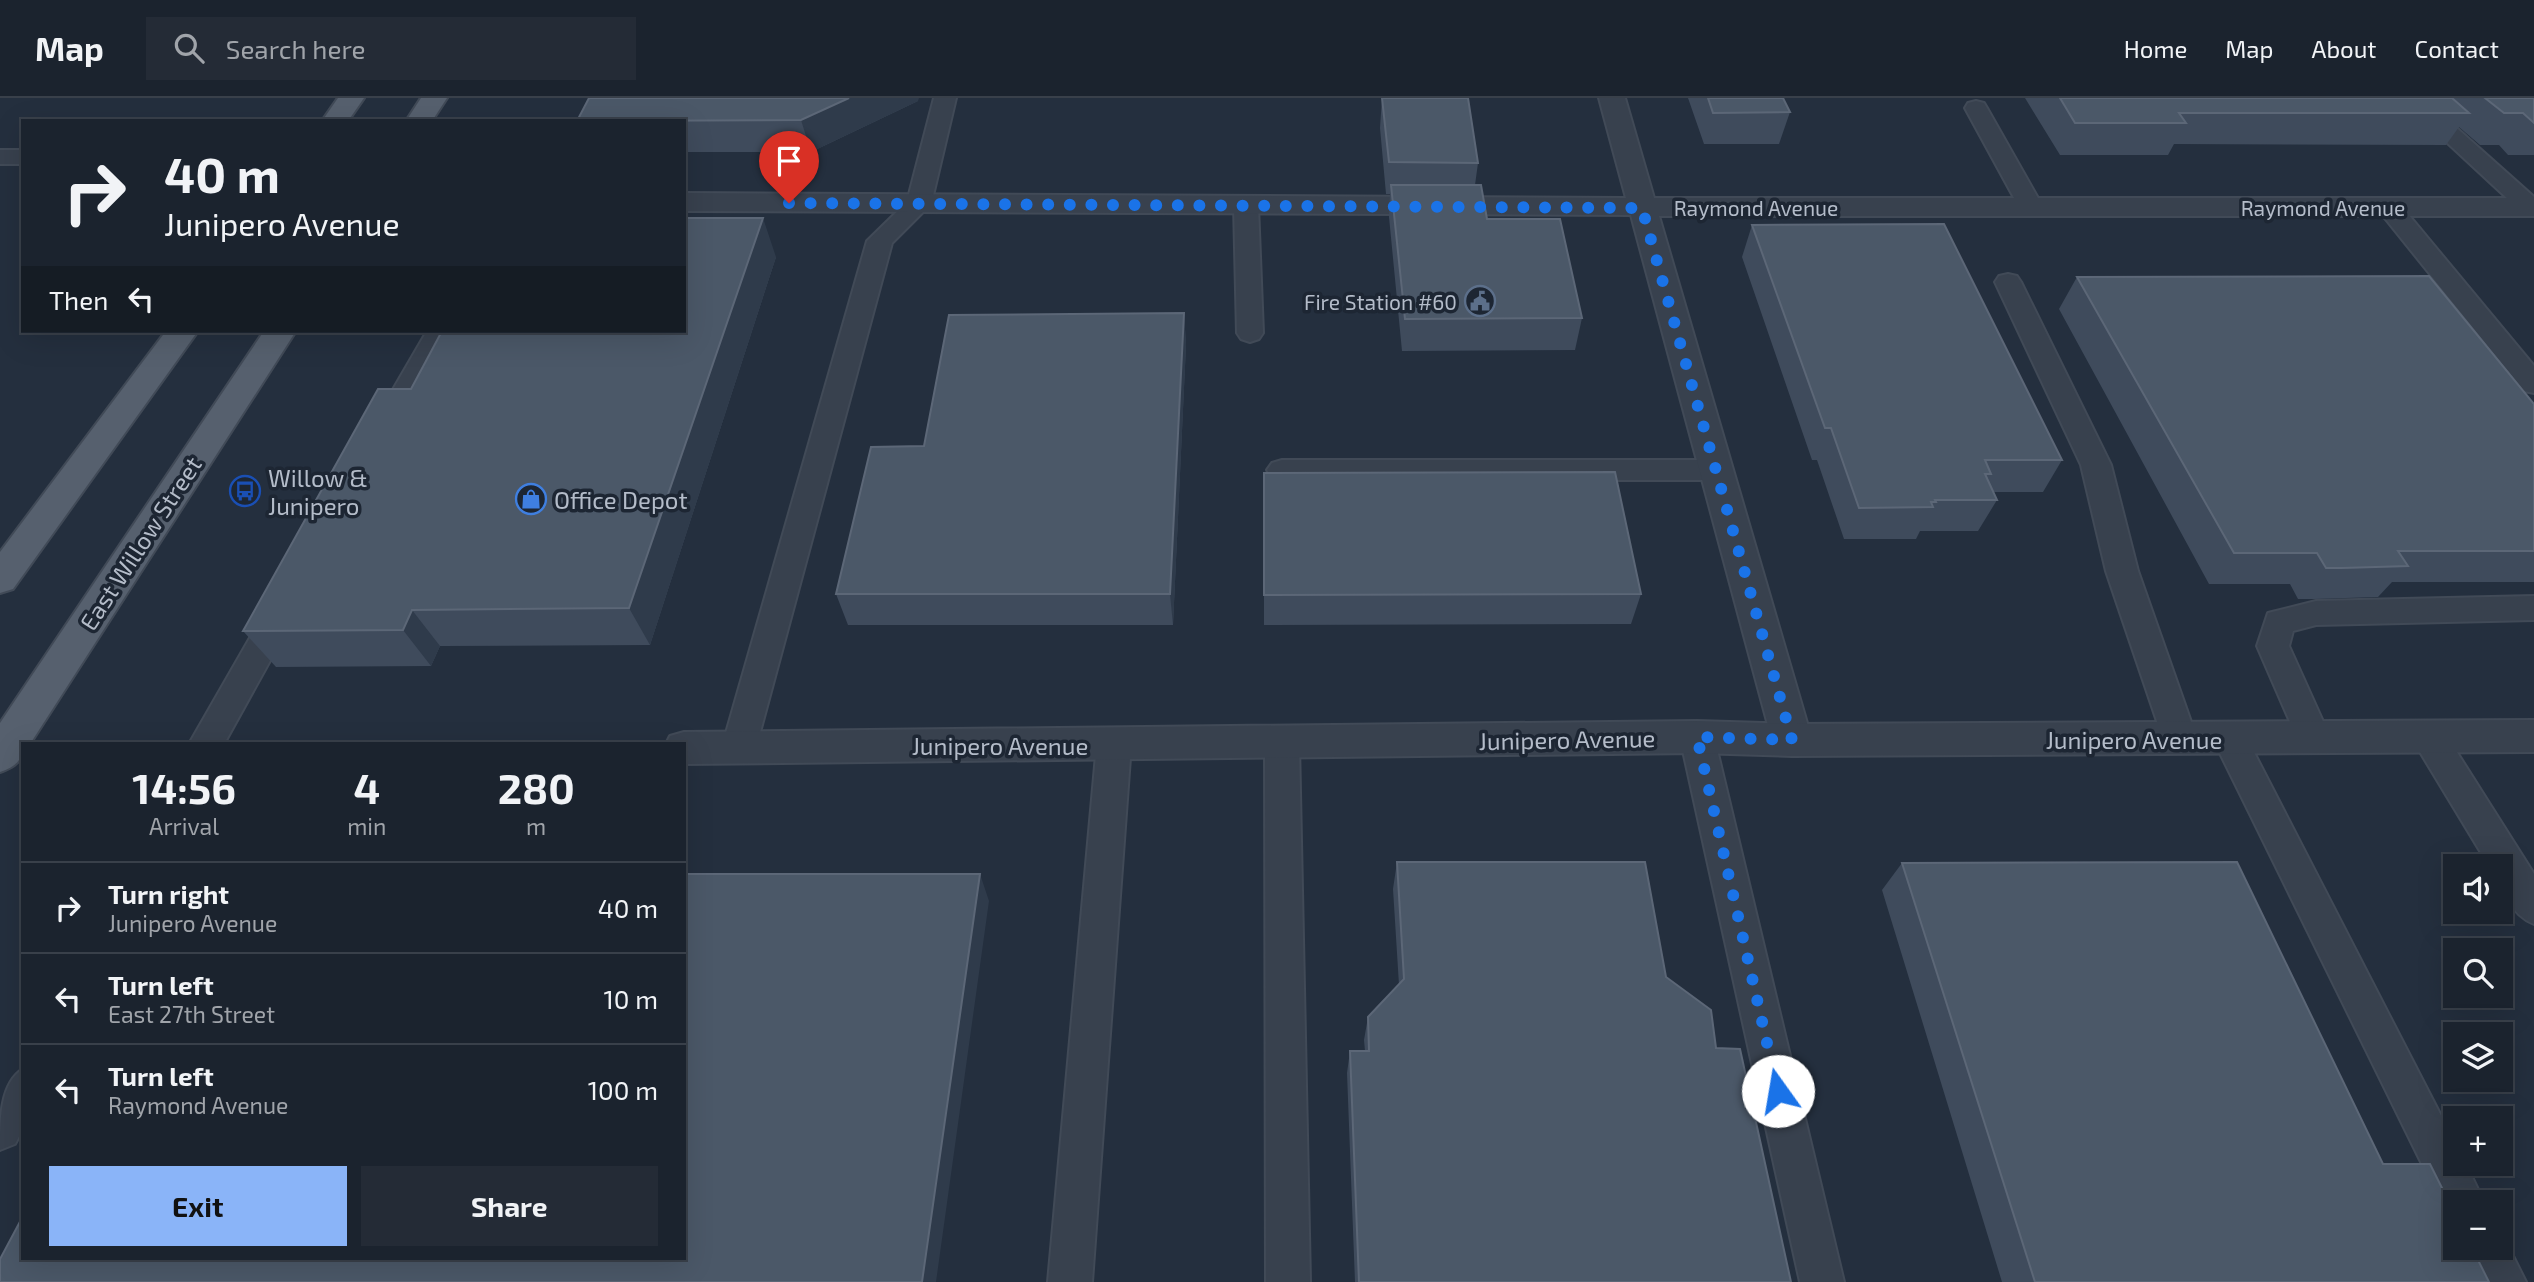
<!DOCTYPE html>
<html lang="en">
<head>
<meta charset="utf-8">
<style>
  body { margin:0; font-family:"Exo 2",sans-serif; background:#242b36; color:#f1f3f6; height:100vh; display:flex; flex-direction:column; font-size:26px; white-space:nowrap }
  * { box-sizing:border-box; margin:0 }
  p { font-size:23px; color:#a0a4aa }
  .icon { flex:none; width:38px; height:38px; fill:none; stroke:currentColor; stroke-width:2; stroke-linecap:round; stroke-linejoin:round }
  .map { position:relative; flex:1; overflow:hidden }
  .sheet { position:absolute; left:21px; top:644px; width:665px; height:518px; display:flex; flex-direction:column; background:#1b232e; border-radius:0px; box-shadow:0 7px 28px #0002,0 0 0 2px #39404a }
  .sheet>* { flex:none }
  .banner { position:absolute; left:21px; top:21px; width:665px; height:214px; border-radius:0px; box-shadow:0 7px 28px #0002,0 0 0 2px #39404a; background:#1b232e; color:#f1f3f6; overflow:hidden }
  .fabs { position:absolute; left:2443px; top:756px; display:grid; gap:14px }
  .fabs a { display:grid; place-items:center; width:70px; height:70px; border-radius:0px; background:#1b232e; box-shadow:0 7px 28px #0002,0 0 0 2px #39404a; font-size:35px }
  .pin { position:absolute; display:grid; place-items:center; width:60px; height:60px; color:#fff; margin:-72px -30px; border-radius:50% 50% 50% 0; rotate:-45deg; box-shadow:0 0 7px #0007 }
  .pin .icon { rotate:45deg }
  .me { position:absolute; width:77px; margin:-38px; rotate:347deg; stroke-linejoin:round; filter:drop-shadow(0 0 5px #0008) }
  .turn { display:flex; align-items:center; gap:24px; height:147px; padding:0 28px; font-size:32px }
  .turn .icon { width:91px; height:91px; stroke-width:2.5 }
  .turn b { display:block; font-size:49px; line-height:60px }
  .then { display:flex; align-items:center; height:66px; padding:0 28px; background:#0003; gap:14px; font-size:26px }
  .eta { display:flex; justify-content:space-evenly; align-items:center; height:119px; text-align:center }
  .eta b { font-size:42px; font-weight:700; line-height:49px }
  .primary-button { display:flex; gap:14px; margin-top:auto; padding:14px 28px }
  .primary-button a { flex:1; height:80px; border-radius:0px; background:#8ab4f8; color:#111; font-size:28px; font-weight:700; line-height:80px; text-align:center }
  .primary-button a+a { background:#242b36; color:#f1f3f6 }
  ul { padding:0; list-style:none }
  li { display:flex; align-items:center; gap:21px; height:91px; padding:0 28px; border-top:2px solid #39404a }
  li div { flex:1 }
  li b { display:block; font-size:26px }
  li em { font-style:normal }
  header { display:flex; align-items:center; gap:42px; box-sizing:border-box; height:98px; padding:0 35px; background:#1b232e; border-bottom:2px solid #39404a }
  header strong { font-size:33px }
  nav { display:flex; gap:38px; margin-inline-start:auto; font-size:24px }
  .search { width:490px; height:63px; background:#242b36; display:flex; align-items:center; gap:18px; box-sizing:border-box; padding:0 24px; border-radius:0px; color:#a0a4aa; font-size:26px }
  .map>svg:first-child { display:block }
</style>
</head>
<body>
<header>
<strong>Map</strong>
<div class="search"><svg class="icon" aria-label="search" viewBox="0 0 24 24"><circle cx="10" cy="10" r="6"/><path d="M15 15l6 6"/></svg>Search here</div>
<nav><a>Home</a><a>Map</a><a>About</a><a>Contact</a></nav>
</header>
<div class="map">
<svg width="2534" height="1184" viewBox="0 0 2534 1184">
  <rect width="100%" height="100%" fill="#242f3e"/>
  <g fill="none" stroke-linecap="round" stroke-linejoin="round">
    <g stroke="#414a57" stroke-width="4">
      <path id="service" d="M934,0H956L931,106L892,145L756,649L751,659L739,663L727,659L722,649L867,143L907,104Z
        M2399,0H2423L2534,99V116L2522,114Z
        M1976,3L1984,5L1987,10L2043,109L2040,114L2031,116L2022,114L2019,109L1965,10L1968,5Z
        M0,52H23V66H0Z
        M1246,100L1255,102L1258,107L1263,235L1259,241L1250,244L1241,241L1237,235L1234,107L1237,102Z
        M2389,102L2398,104L2534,268V295L2524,293L2380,114L2377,109L2380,104Z
        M2008,176L2017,178L2021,184L2111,367L2138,473L2197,641L2192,651L2180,655L2168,651L2163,641L2106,473L2081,367L1995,184L1999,178Z
        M427,233H453L394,338L384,341L374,338L370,331Z
        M1282,362H1715L1725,365L1730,372L1725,379L1715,382H1282L1272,379L1267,372L1272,365Z
        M2534,498V522L2316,527L2293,533L2289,548L2330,639L2325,649L2313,653L2301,649L2257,548L2268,515L2316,503Z
        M282,500L293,503L298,512L224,646H189L271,503Z
        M1697,625L1709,629L1714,639L1844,1184H1800L1680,639L1685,629Z
        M2429,625L2441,629L2534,776V826C2511,817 2501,792 2501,768H2489L2417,649L2412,639L2417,629Z
        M2230,627L2242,631L2455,1045V1066H2466L2484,1104H2455V1122L2448,1119L2213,641L2218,631Z
        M1282,631L1294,635L1299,645L1310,1184H1266L1265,645L1270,635Z
        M1114,632L1126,636L1131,646L1092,1184H1048L1097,646L1102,636Z
        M23,971V1031L15,1046L0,1052C0,1022 0,985 23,971Z
        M2501,1134L2526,1184H2480L2464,1150H2501Z"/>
    </g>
    <g stroke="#414a57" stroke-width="4">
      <path id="minor" d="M1599,0H1625L1654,100H2534V118H1659L1812,642L1806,653L1792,658L1778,653L1772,642L1631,117L684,113V95L1626,100Z"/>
    </g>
    <g stroke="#414a57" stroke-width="4">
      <path id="tertiary" d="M2534,622V654L1792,658L1697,655L684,666V646H666L670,638L684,634L1697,623L1792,626Z"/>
    </g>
    <g stroke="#414a57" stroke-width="4">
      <path id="primary" d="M338,0H364L348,23H322Z
        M421,0H447L432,23H406Z
        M166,233H198L13,491L0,495V454Z
        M264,233H296L30,646H23C23,663 15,669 0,674V625Z"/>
    </g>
    <use href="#service" fill="#38414e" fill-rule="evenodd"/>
    <use href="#minor" fill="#38414e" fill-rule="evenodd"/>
    <use href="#tertiary" fill="#38414e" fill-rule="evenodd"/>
    <use href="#primary" fill="#56606e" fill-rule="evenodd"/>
  </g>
  <path fill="#3f4b5c" d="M1382,0L1478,65L1475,87L1487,121L1582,220L1575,252L1402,253L1389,119L1390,96H1386L1380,30Z
    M1688,0H1783L1790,14L1779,46H1704Z
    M2025,0H2534V57H2508L2499,47H2480L2459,29L2446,47L2174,46L2168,57H2060Z
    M918,3L811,54H684V23Z
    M1752,127L2062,362L2043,394H1993L1997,402L1978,433H1920L1916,441H1844L1817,362H1812L1742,159Z
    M776,159L650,547L440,548L431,568L276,569L243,533L411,291Z
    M2077,179L2534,306V484H2392L2378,499L2314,501H2298L2290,486H2209L2059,211Z
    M1184,215L1186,247L1173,527H848L836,496L924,348Z
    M1264,375L1641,496L1631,526L1264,527Z
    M1397,764L1666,879L1716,950L1791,1184H1355L1347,975L1350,953H1365L1364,942L1368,919L1399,887L1393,791Z
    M1902,765L2383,1066L2489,1184H2002L1882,792Z"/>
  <path fill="#2f3b4b" d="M849,0H919L918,3L811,54L801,22Z
    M763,120L776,159L650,547L629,510Z
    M1184,215L1186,247L1173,527L1170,496Z
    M412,512L440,548L431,568L403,532Z
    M980,776L989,803L936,1184H922Z"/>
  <path fill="#4b5868" stroke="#5c6777" stroke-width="2" d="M589,0H849L801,22L577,23Z
    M1382,0H1468L1478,65L1389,64Z
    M1708,0H1783L1790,14L1713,15Z
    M2060,0H2452L2469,15H2179L2186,25H2075Z
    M2485,0H2534V25L2523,15H2504Z
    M1391,87H1481L1487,121H1560L1582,220L1405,221Z
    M684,120H763L629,510L412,512L403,532L243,533L378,291H411L442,233H684Z
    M1944,126L2062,362H1985L1991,376H1985L1997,402H1935L1936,404H1931L1933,409L1859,410L1831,330H1825L1752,127Z
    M2429,178L2534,306V453H2398L2408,468L2342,470H2326L2317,455H2234L2077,179Z
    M1184,215L1170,496H836L871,349L924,348L949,217Z
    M1615,374L1641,496L1264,497V375Z
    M1397,764H1645L1666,879L1711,912L1716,950L1740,951L1791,1184H1359L1350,953H1369L1368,919L1404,881Z
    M2237,764L2383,1066H2430L2455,1116V1150H2472L2489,1184H2035L1902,765Z
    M684,776H980L922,1184H0V1161L23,1118V1160H684Z"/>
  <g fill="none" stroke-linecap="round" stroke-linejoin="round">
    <path stroke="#1a73e8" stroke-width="12" stroke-dasharray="0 21.6" d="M789,105L1642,110L1792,642L1697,639L1778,993"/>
  </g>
  <defs>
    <g id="civic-ring" transform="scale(1.575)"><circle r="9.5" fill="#1d2633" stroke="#5c6f8a" stroke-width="1.5"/><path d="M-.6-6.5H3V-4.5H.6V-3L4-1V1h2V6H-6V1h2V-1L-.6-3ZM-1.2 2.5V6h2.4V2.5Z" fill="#5c6f8a"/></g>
    <g id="bus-ring" transform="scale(1.575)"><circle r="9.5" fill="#1d2633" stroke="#1a4fb4" stroke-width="1.5"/><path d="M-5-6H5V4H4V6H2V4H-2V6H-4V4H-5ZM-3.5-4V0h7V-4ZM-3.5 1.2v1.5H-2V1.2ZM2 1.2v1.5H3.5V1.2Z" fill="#1a4fb4"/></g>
    <g id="shop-ring" transform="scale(1.575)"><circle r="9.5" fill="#1d2633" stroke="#3f7fe0" stroke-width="1.5"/><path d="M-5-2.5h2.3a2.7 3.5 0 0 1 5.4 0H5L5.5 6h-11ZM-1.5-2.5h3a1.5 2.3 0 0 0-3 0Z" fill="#3f7fe0"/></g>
  </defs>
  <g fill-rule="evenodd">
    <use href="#civic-ring" x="1480" y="203"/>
    <use href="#bus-ring" x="245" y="393"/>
    <use href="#shop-ring" x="531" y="401"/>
  </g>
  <g text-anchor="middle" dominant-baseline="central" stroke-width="7" stroke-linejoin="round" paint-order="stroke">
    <g font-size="21" fill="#b4bcc9" stroke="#1d2633">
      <text x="1756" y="109">Raymond Avenue</text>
      <text x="2323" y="109">Raymond Avenue</text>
    </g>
    <g font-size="21" fill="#b4bcc9" stroke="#1d2633" text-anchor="end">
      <text x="1457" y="203">Fire Station #60</text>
    </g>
    <g font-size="24" fill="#b4bcc9" stroke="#1d2633" text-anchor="start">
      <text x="268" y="379">Willow &amp;<tspan x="268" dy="28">Junipero</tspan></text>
      <text x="554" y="401">Office Depot</text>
    </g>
    <g font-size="24" fill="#b4bcc9" stroke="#1d2633">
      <text transform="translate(140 445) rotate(-57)">East Willow Street</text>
      <text transform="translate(1567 641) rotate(-1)">Junipero Avenue</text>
      <text x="2134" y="641">Junipero Avenue</text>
      <text x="1000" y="647">Junipero Avenue</text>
    </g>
  </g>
</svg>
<div class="fabs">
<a><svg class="icon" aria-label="sound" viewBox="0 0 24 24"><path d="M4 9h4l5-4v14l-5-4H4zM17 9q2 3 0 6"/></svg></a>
<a><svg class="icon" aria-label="search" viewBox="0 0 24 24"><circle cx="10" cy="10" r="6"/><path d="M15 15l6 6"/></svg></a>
<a><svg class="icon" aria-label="layers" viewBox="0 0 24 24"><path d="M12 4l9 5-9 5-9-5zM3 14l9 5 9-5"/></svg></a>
<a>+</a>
<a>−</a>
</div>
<div class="pin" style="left:789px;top:105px;background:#d93025"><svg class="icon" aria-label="arrive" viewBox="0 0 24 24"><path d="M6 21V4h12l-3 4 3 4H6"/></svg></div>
<svg class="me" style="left:1778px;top:993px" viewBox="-20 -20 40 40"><circle r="19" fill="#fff"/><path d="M0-13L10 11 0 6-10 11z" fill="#1a73e8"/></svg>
<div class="banner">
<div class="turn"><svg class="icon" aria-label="right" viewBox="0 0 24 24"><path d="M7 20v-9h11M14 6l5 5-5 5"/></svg><div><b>40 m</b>Junipero Avenue</div></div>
<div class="then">Then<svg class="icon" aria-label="left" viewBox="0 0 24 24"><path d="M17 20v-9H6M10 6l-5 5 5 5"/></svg></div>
</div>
<section class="sheet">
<div class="eta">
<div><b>14:56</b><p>Arrival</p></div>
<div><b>4</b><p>min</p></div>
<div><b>280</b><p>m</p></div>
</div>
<ul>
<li><svg class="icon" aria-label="right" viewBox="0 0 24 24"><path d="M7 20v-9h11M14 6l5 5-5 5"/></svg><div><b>Turn right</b><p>Junipero Avenue</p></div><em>40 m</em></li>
<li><svg class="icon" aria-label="left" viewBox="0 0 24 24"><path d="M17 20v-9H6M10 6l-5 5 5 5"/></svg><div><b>Turn left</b><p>East 27th Street</p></div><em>10 m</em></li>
<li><svg class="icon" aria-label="left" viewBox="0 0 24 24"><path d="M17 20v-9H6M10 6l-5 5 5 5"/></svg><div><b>Turn left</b><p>Raymond Avenue</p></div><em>100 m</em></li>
</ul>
<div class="primary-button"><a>Exit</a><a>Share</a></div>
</section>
</div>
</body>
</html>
